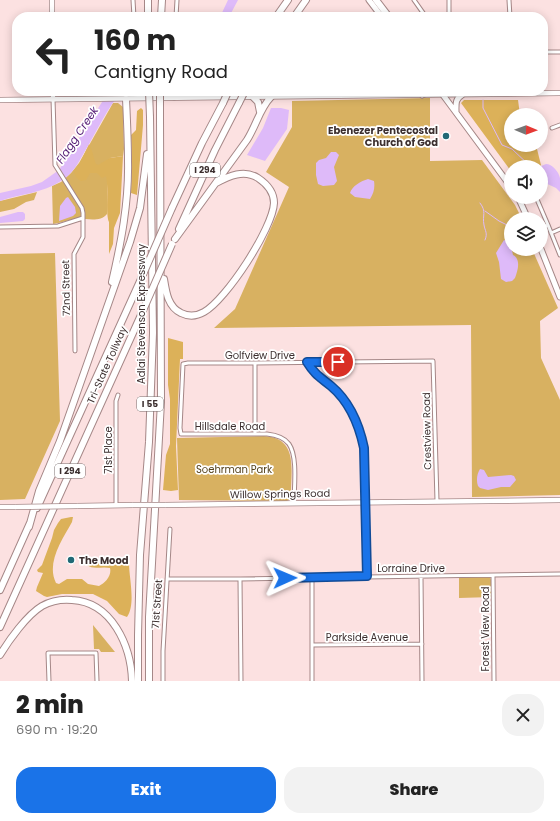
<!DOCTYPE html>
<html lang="en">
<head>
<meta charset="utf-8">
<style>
  body { margin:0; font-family:Poppins,sans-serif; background:#f2f2f2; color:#222; height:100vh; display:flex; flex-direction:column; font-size:15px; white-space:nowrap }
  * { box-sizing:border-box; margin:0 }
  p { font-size:13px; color:#767676 }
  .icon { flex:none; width:22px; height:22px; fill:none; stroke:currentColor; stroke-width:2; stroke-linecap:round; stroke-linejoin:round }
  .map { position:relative; height:681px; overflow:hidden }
  .panel { display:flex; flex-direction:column; background:#fff; flex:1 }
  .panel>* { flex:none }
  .hud { position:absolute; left:12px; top:12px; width:536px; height:84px; border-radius:16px; box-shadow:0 2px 10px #0003; background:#fff; color:#222; overflow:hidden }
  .needle { width:26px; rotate:91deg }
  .fabs { position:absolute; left:504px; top:108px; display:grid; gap:8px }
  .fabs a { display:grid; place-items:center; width:44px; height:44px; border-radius:50%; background:#fff; box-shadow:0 2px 10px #0003; font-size:20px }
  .pin { position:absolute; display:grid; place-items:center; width:34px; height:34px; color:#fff; margin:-17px; border:2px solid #fff; border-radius:50%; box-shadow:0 1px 4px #0007 }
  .me { position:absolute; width:44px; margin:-22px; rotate:89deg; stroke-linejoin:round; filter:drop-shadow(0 0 3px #0008) }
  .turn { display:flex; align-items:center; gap:14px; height:84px; padding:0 16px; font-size:18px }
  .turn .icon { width:52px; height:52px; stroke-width:2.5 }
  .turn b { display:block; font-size:28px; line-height:34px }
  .round { display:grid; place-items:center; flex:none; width:42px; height:42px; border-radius:16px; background:#f2f2f2 }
  .overview { display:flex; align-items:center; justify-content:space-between; height:68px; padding:0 16px }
  h1 { font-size:24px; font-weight:800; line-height:30px }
  .cta { display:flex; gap:8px; margin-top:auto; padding:8px 16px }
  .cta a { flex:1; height:46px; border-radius:16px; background:#1a73e8; color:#fff; font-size:16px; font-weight:800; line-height:46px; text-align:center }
  .cta a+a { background:#f2f2f2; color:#222 }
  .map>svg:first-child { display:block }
</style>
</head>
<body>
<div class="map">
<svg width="560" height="681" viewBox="0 0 560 681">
  <rect width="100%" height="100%" fill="#fce1e1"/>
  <path fill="#d8b161" d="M430,98V161L482,160L515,205L522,219H511V249H532L558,308L540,321L541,358L560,400V495L472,497L471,325L214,328L235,309L289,187L266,172L292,127V101Z
    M113,103H118L123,107L124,149L123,156L110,158L107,182V214C100,223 86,218 76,219C68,220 60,223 53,224L52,186L61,182L71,173L79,163Z
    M37,192L34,200L26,202L14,209L0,212V201Z
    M55,253L60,421L25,499L0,500V254Z
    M264,436C298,438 291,468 291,493L290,499L287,501L179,500L177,438Z
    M459,577H490L491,580L492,597L459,598Z
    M93,625L115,652H101L99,649H94Z"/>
  <path fill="#dcb159" d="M464,100H518L520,115H511V145H536L541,165L539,167H511V171L461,103Z
    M141,108L143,110V125L137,195L131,193L132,158L131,135L136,130L137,111Z
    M89,144C93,151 93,157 96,164L98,165L110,158L123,156L120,213L114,228L113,244L109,254V222C105,213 109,189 106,176L102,178L97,173H90L86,180L81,181C76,178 75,176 74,171L80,163Z
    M168,338L183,342V359H180L176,446L178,490L171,491L163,490L166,455L170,444V399L168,385Z
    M71,517H73L72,522C62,540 46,563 56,583L59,584L67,579H82L88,584L99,586C105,583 112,576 110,568C102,566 93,570 87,565V562L129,563C129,578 136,604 127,617L119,614L107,601L93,594H62L47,597L44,596L36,591L37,587L43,573L38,572L37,570L42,565L52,538L54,530L58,523L61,519Z"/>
  <path fill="#debaf9" d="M228,0H238L229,17H220Z
    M109,91H122C107,108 97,131 85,151C78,163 73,174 61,181C43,193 20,194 0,201V193L31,186L42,182L59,170Z
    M271,108H281L289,110L287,129L265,161L247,155L263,128Z
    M331,152H336L339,155L334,167L337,181L334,185L323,186L318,184L316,175V163L319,160L326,158Z
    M546,164C552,164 559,172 560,178C560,182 560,188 560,192L556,188L541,181V167H539Z
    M368,179L374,181C375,187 374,193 370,199L355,197L350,193C352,186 361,181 368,179Z
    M68,197L75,207L76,213L73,216L59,221L60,206L66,198Z
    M18,212H23L25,214V219L23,221L0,223V217Z
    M504,240L510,242L513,255C521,259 518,270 515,278L512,281L506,282L501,279L499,262L496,253Z
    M480,469L484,470L488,477L511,475L514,476L516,480L510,487H501L488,490L480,488L478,486C476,480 477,474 480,469Z"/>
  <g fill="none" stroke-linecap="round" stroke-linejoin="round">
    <path stroke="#debaf9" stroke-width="1" d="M483,100V108L502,145L512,149L531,167
      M480,203C487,212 482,215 484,225C485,231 488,233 485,240
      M485,211L499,221L509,226L510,228"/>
    <g stroke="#a58787" stroke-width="5">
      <path id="street" d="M133,0L134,17
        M414,0L426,17
        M449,0V17
        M509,0L510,17
        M176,17L177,0
        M543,52H560
        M174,91V98
        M53,99L55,165L82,208L83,213V237L74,254L75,351
        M552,128L560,125
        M536,197L548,225L541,228
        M548,225L560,255
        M0,227L58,226L83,218
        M551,233L560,229
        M307,362C315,375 320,377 331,386C350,402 359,424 364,448L367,576
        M255,363V434
        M294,503C294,488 298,457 289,444C284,437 276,435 267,434H181L180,428L183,364L188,363H255L433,361L437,501
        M116,505V401L118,395
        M421,576L422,681
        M493,576L494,681
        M312,578V681
        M167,579H240L560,574
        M240,579L241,681
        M312,645L422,644
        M49,681L48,653H96L97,681
        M163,681V651L170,529"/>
    </g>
    <g stroke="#a58787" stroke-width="6">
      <path id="secondary" d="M52,0V17
        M53,91V99
        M0,100L560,93
        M165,505L560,500
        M77,506L133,505
        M0,507H16"/>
    </g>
    <g stroke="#a58787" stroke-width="7">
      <path id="primary" d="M369,0L382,17
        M439,91L443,95L511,187
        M422,95L430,91
        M456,112C456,104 455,99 462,95
        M518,197L528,219
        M541,249L560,297"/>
    </g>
    <g stroke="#a58787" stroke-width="8">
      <path id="highway" d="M148,0V17
        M376,0L389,17
        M161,17L162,0
        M276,17L288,0
        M294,17L306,0
        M253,97L258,102L260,112
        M172,208L202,143L223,103
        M179,229L215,150L239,103
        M175,239L247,140C256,126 260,108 271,97
        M164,279C166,292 168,307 181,313C189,317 197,316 204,312C226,300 273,228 274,203C274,192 267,184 258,178C244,169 229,176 216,183
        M112,282C121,243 129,202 128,161C128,140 127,120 126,99
        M37,508L141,279
        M29,527L39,491L60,441L130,242L140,208L147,154
        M0,590L30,523
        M0,627L141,315
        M0,655C9,640 27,615 42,606C51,601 61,599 72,600C112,602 131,646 132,681
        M138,681V635L140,555L149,442L153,333L150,117
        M149,681V617L161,402L160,116"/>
    </g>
    <use href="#street" stroke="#fff" stroke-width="3"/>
    <use href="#secondary" stroke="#fff" stroke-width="4.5"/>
    <use href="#primary" stroke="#fff" stroke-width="5"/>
    <use href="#highway" stroke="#fff" stroke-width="6"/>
    <g stroke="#a58787" stroke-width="6" stroke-linecap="butt">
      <path id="secondary-bridge" d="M133,505H165
        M16,507L77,506"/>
    </g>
    <g stroke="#a58787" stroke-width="8" stroke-linecap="butt">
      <path id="highway-bridge" d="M149,91L150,117
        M160,91V116
        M223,103L228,92
        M239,103L244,93
        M141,279L172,208
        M141,315L172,244"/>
    </g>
    <use href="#secondary-bridge" stroke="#fff" stroke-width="4.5"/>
    <use href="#highway-bridge" stroke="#fff" stroke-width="6"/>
  </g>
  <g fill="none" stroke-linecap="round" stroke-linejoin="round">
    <g stroke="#114b97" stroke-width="10">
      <path id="route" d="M285,578L367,576L364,448C359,424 350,402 331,386C320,377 315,375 307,362H338"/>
    </g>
    <use href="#route" stroke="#1a73e8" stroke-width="7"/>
  </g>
  <g fill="#206975" stroke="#fff" stroke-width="1.5">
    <circle cx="446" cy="136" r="4"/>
    <circle cx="71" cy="560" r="4"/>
  </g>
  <g text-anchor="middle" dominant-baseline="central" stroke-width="3.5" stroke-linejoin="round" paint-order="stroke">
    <g fill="#fff" stroke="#766d6d" stroke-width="1">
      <rect x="190" y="163" width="30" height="14" rx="3"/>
      <rect x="137" y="397" width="26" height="14" rx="3"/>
      <rect x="55" y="464" width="30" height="14" rx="3"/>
    </g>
    <g font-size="9" font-weight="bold" fill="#3c2f2f">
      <text x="205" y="170">I 294</text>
      <text x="150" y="404">I 55</text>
      <text x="70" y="471">I 294</text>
    </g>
    <g font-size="10" font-weight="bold" fill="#3c2f2f" stroke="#fff" text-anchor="end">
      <text x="438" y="130">Ebenezer Pentecostal<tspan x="438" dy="12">Church of God</tspan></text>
      <text x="79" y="560" text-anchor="start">The Mood</text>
    </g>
    <g font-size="10" fill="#3c2f2f" stroke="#fff">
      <text transform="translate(66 288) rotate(-91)">72nd Street</text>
      <text transform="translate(141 314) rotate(-90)">Adlai Stevenson Expressway</text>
      <text x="260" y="355">Golfview Drive</text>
      <text transform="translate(107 365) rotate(-66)">Tri-State Tollway</text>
      <text x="230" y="426">Hillsdale Road</text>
      <text transform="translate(427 431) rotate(-91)">Crestview Road</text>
      <text transform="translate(108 450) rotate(-90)">71st Place</text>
      <text transform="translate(280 494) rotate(-1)">Willow Springs Road</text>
      <text x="411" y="568">Lorraine Drive</text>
      <text transform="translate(157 604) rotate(-86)">71st Street</text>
      <text transform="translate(485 629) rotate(-90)">Forest View Road</text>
      <text x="367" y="637">Parkside Avenue</text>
    </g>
    <g font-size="10" fill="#55431e" stroke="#fff">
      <text x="234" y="469">Soehrman Park</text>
    </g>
    <g font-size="11" font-style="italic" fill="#521973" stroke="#fff">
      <text transform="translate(77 135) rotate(-56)">Flagg Creek</text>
    </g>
  </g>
</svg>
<div class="fabs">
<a><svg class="needle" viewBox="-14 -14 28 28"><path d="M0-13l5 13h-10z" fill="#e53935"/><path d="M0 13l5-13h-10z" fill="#767676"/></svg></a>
<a><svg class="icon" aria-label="sound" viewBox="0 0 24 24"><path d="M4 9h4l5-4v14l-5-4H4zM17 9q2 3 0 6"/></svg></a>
<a><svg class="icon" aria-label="layers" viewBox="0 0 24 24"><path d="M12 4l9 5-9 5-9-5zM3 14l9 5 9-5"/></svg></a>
</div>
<div class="pin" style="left:338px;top:362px;background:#d93025"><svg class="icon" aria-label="arrive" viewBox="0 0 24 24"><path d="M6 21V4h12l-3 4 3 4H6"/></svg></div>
<svg class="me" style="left:285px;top:578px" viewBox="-20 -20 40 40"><path d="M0-17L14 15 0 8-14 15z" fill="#1a73e8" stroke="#fff" stroke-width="4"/></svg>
<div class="hud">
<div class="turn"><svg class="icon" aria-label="left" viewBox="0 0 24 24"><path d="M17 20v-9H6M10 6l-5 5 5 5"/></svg><div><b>160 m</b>Cantigny Road</div></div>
</div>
</div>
<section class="panel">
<div class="overview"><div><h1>2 min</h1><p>690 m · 19:20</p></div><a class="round"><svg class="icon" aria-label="close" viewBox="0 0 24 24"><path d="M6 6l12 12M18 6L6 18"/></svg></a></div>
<div class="cta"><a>Exit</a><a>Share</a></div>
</section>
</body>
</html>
